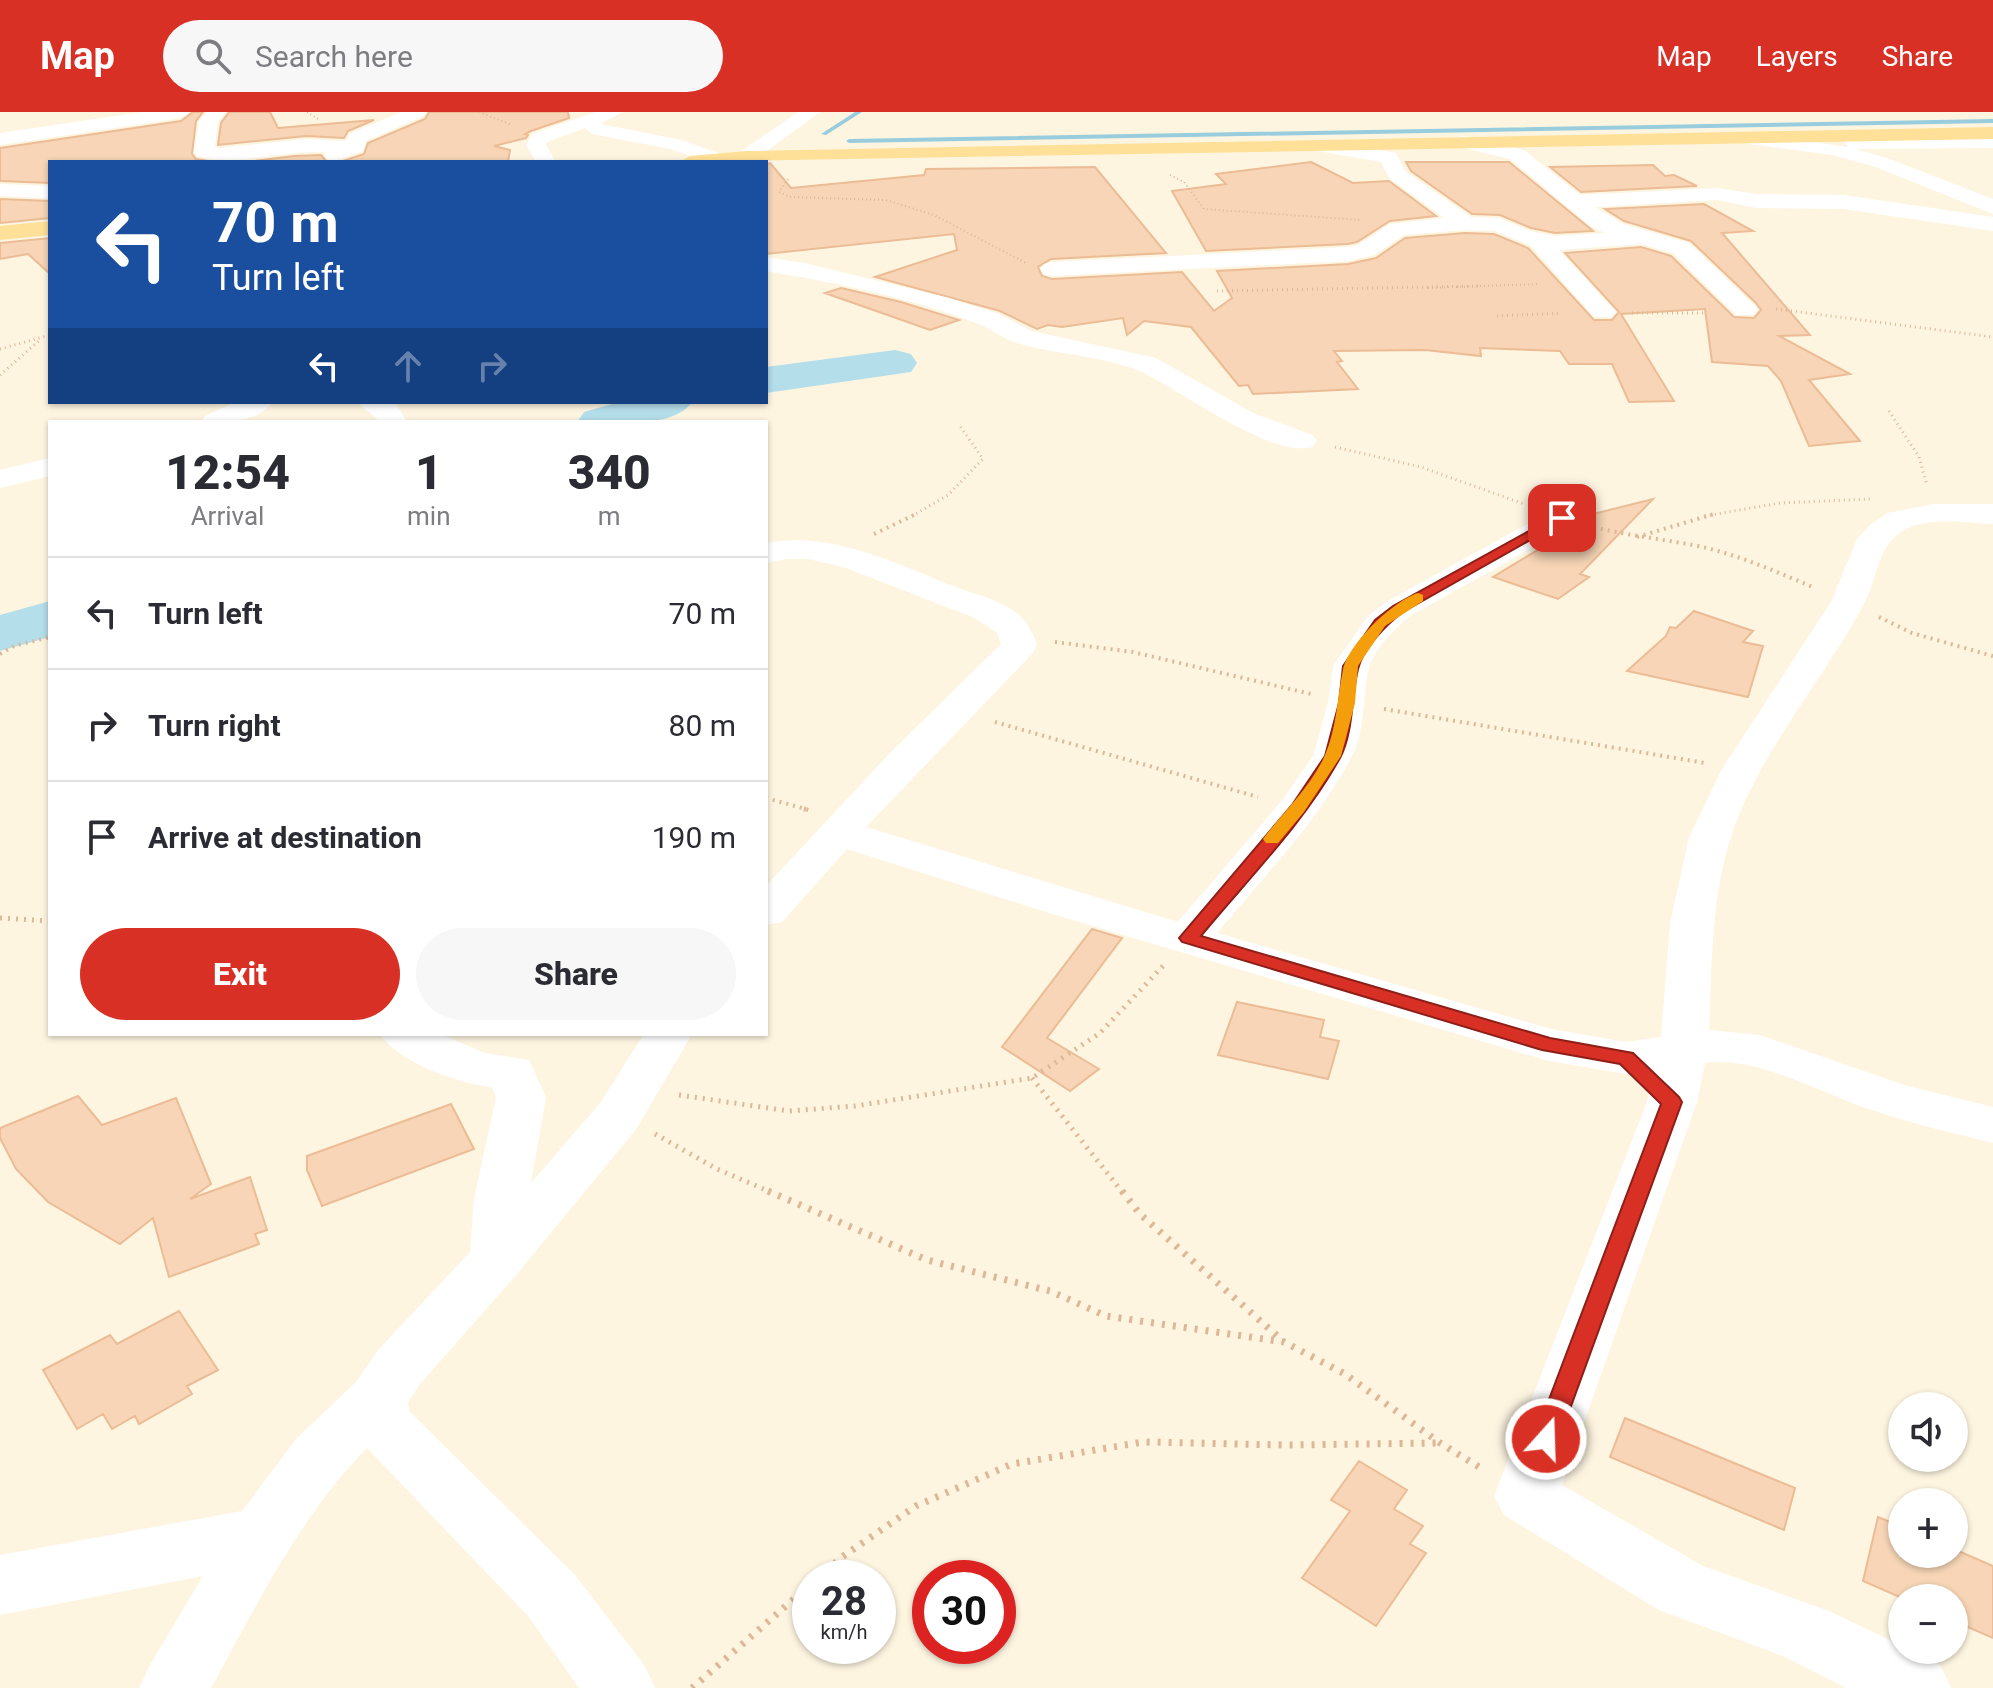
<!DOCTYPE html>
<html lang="en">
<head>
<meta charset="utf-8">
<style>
  body { margin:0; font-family:Roboto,sans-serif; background:#f7f7f7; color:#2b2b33; height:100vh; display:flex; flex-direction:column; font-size:30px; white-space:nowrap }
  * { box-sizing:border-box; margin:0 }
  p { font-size:26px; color:#7c7c81 }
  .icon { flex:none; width:44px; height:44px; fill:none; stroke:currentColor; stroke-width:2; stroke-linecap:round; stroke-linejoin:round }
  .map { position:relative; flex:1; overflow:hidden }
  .drawer { position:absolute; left:48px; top:308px; width:720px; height:616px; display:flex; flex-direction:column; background:#fff; border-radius:0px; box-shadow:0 2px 6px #0004 }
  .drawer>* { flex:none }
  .hud { position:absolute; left:48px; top:48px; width:720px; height:244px; border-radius:0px; box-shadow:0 2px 6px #0004; background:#1a4fa0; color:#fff; overflow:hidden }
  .controls { position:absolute; left:1888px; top:1280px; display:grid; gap:16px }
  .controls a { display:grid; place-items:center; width:80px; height:80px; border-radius:50%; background:#fff; box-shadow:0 2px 6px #0004; font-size:40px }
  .speed { position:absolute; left:792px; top:1448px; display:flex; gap:16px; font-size:40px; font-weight:700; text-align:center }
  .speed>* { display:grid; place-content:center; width:104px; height:104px; border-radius:50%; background:#fff; box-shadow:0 2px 6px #0004; line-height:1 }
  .speed small { font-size:20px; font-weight:400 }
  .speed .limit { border:12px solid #d22; background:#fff; color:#111 }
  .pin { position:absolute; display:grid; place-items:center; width:68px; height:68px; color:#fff; margin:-34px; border-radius:16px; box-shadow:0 4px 12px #0006 }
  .me { position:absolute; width:88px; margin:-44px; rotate:20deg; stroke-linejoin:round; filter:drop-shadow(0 0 6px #0008) }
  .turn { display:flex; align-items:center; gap:28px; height:168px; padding:0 32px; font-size:36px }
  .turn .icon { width:104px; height:104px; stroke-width:2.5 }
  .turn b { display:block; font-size:56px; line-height:68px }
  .lanes { display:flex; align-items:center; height:76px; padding:0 32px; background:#0003; justify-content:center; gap:40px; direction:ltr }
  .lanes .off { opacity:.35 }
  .eta { display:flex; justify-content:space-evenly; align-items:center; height:136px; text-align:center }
  .eta b { font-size:48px; font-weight:800; line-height:56px }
  .button { display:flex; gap:16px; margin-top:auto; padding:16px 32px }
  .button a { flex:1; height:92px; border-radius:48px; background:#d93025; color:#fff; font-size:32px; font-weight:800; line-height:92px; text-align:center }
  .button a+a { background:#f7f7f7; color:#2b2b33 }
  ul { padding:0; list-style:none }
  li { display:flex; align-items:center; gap:24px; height:112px; padding:0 32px; border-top:2px solid #e1e1e2 }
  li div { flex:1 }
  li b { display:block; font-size:30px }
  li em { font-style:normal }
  header { display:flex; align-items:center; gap:48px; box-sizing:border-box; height:112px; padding:0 40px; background:#d93025; color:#fff }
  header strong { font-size:38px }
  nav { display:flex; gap:44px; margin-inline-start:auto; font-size:28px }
  .search { width:560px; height:72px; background:#f7f7f7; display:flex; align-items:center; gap:20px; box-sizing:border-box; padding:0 28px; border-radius:44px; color:#7c7c81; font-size:30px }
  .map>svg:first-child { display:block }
</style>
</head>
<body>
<header>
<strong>Map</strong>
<div class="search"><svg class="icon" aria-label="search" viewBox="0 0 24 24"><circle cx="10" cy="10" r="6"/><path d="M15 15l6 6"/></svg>Search here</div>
<nav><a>Map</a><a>Layers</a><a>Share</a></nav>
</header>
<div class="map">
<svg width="1993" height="1576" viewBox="0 0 1993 1576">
  <rect width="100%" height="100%" fill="#fef5e1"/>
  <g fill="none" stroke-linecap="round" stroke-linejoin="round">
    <path fill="#99cddd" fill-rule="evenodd" d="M855,0H862L826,23L821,22Z
      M1993,7V11L849,31L846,29L849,27Z"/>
    <path fill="#b4deea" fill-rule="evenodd" d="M895,238L911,242L917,251L911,260L766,281V255Z
      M619,290H692C673,318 609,310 577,310L584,300Z
      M50,489V525L0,539V503Z"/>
  </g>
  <path fill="#f7d5b6" stroke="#ebbc95" stroke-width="2" d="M193,0H203L196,9L192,42L196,47L214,50H50V71L0,69V36L181,9Z
    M229,0H270L278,16L374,8L348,19L344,26L306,24L218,33L221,11Z
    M429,0H568L569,6L531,19L525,22L528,23L526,26L494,34L510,38L508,50H340L364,42L368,31L425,7Z
    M321,43L327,50H245L294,44Z
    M1311,50L1353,71L1389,69L1436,104L1390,109L1357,130L1348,132L1206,139L1172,79L1226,72L1216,62Z
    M1406,50H1509L1593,119L1555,121L1531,116L1500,103L1472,102L1411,59Z
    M770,51L791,76L924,63L926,57L1095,55L1166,141L1051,147L1038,155L1042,164L1052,167L1182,160L1214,199L1232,186L1217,159L1348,152L1376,146L1405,126L1465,121L1494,122L1528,136L1594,208H1612L1619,200L1565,141L1641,135L1671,144L1734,205L1754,206L1761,198L1756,191L1691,129L1624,109L1605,97L1704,92L1753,119L1722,121L1810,223L1779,224L1850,262L1809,268L1860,329L1809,334L1781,269L1768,254L1712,250L1705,197L1621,202L1674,289L1629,290L1612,252H1569L1560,239L1480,236L1481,244L1425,238L1334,239L1342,249L1337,250L1358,277L1253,282L1248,273L1239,274L1191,215L1144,209L1127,223L1123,206L1062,215L1048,213L1037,217L1000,199L875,165L957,138L954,122L766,142V52Z
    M1653,53L1665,64L1674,63L1697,74L1581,80L1550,55Z
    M0,87L50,89V106L0,111Z
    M50,126V162L28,142L0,147V131Z
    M841,176L901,190L959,208L930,218L825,181Z
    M1653,387L1580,462L1589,465L1558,487L1493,465L1574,416L1581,405Z
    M1694,499L1753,519L1743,530L1763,534L1748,585L1627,559L1666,524L1670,515L1676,516Z
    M1092,817L1122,826L1047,926L1099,957L1070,979L1002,935Z
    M1237,890L1324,908L1320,925L1339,929L1328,967L1218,943Z
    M78,984L102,1013L176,986L211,1072L190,1087L250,1065L267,1118L255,1122L259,1132L169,1165L153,1106L120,1132L48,1090L16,1057L0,1026V1016Z
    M451,992L474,1037L322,1094L307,1058V1044Z
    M179,1199L218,1258L187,1274L192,1282L139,1312L135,1304L112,1317L103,1302L77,1317L43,1258L110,1223L117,1232Z
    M1625,1306L1795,1376L1784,1418L1610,1345Z
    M1359,1349L1407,1378L1394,1397L1423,1414L1410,1432L1426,1441L1376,1514L1302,1466L1350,1399L1331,1388Z
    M1878,1405L1902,1415V1442H1954V1437L1993,1454V1526L1954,1509V1486H1902L1863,1469Z"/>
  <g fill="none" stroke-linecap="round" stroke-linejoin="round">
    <path stroke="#dcb899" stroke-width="2" stroke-dasharray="1 3" stroke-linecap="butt" d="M307,0L318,7
      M479,0L512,13
      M1170,63L1184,70L1204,97L1360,108
      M788,67L779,80L790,85L886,88L934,103L1026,151
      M1428,176L1539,172"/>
    <path stroke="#dcb899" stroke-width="3" stroke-dasharray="1 4" stroke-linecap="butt" d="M1217,179L1479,174
      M1776,197L1993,225
      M1632,201H1706
      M1497,204L1562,201
      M0,237L50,223
      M0,263L41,227
      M1889,299L1919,345L1927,373
      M1335,335L1421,355L1524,392
      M912,404L948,383L983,347L960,314
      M1705,404L1780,391L1870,387"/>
    <path stroke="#dcb899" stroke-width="4" stroke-dasharray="2 5" stroke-linecap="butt" d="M1594,415C1629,424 1663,427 1698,434C1739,443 1777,460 1815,476
      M874,422L916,402
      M1637,425L1714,402
      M1879,505L1912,521L1993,544
      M1055,530L1133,540L1311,582
      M0,542L14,534L50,525
      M1384,597L1705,651
      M995,610L1258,685
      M766,686L809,698"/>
    <path stroke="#dcb899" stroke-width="5" stroke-dasharray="2 6" stroke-linecap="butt" d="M804,697L809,698
      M0,806L50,809
      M1032,966L1123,1081
      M679,983L789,999L855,994L1032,966L1100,921L1163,854
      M655,1022L717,1057L773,1081"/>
    <path stroke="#dcb899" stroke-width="7" stroke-dasharray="3 8" stroke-linecap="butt" d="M768,1079L927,1148L1050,1179L1106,1204L1284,1230L1345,1262L1440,1331L1484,1358
      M1122,1079L1140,1102L1283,1229
      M818,1466L842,1445L916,1394L1012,1352L1143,1330L1286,1333L1439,1331
      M692,1576L810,1473"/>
    <path fill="#fff" fill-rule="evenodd" d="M143,0H190L181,6L0,33V21Z
      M207,0H226L218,10L215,35L219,36L306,27L346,29L349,22L401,0H426L424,4L366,29L363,39L334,49L327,47L324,43L326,40C284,38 238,55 197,44L194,40L199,9Z
      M596,0H623L602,11L605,13L682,28L727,44L730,48L706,50L671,37L592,22L585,16L547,30L546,33L556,50H536L526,33L532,22Z
      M798,0H820L753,49H739L736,45L739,41Z
      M1750,21L1848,35L1845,31L1848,27L1855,25L1993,24V36L1855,37L1887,46L1993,87V102L1873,54L1832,43L1743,31L1740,27Z
      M1463,24L1524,38L1580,83L1718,76L1756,82L1844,83L1993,105V119L1844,97L1756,96L1718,88L1595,95L1623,112L1689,131L1754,193L1758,198L1754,203H1736L1673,141L1641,132L1559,138L1616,200L1612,205H1594L1530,133L1495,119L1465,118L1404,123L1374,143L1348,149L1052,164L1044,162L1040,157L1044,152L1052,150L1348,135L1358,133L1390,112L1444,106L1389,66L1381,50L1312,38L1309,34L1319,28L1396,41L1405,59L1471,105L1499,106L1530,119L1555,124L1605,121L1590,114L1510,47L1456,34L1453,30L1456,26Z
      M0,72L50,74V86L0,84Z
      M766,145L804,151L949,186L999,202L1031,219L1156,246L1253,301L1312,323L1317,329L1312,335C1270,346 1182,279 1142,260C1106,244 1056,243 1017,231C1004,227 992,217 979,212C916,187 833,170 766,159Z
      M235,290H272C257,312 224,310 201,310L205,304Z
      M358,290H395L407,310H379C373,300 364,299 358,290Z
      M50,346V364L0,376V358Z
      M1934,392H1993V412C1967,411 1933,405 1908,416C1877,430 1878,466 1864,492C1822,570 1759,640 1731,725C1711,786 1712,854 1709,918L1760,923L1904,973L1993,995V1031C1954,1021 1913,1012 1875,999C1824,983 1758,943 1705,951L1697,990L1562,1373L1703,1454L1829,1499L1902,1534V1538H1910L1940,1553L1951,1576H1846L1783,1544L1659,1498L1504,1403L1494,1384L1647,990L1654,958L1626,962L1549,949L1046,800L847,737L782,810L766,813V774L888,643L1001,532L997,521L975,506L846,456L809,447H786L766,451V431C832,418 896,452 956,475C977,483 1001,488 1018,502C1028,511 1034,522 1037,534L1032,542L866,715L1178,810L1283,687L1313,644L1328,591L1333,554L1368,504L1386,490L1551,399L1562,396L1573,399L1578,406L1573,413L1410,504C1395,517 1374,536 1369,556C1362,585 1366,619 1351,646C1317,710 1263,766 1217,821L1551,917L1626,930L1661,925L1670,812L1689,725L1722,657L1831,490L1857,427L1870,413L1888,401Z
      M380,922H440L485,941L529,948L546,985L531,1071L601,990L644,922H692L637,1016L517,1162L420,1272L408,1290L409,1299L575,1463L644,1553L655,1576H579L529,1505L367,1336C299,1405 257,1493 211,1576H139L150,1553L203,1464L0,1503V1443L242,1399L297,1326L357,1269L378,1238L470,1140L474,1087L496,985L492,975C460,972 397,950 380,922Z"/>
    <path fill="#ffe098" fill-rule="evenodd" d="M1993,15V27L680,50L690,44L746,39Z
      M50,109V123L0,128V114Z"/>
  </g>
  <path fill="#d93025" stroke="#8d1f18" stroke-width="2" d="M1558,403L1569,406L1403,500C1386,513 1363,536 1358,557C1351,585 1354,619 1340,646C1304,711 1248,767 1201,824L1550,926L1633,941L1679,985L1682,990L1559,1327L1555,1335L1546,1338L1537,1335L1534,1327L1661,992L1620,952L1542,938L1182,830L1179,826L1292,693L1325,644L1339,591L1343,554L1375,508L1393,494Z"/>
  <path fill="#f59e0b" d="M1418,481L1423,483V489L1385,514L1358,554L1355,591L1341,644L1304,700L1278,731H1266L1263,727C1283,700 1312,674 1325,643C1337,616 1337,586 1343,558C1348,532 1393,489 1418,481Z"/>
</svg>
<div class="controls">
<a><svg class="icon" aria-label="sound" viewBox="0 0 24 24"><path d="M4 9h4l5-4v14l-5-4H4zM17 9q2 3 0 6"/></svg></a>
<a>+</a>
<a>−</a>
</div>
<div class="speed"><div>28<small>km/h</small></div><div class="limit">30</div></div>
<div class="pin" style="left:1562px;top:406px;background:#d93025"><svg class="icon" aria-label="arrive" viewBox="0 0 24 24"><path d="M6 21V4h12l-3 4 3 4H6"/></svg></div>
<svg class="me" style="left:1546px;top:1327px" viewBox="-20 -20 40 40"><circle r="17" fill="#d93025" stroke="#fff" stroke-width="3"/><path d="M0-11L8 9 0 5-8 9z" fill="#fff"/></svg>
<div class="hud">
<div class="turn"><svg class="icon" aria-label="left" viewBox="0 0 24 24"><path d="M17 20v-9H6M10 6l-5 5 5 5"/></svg><div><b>70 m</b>Turn left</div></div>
<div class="lanes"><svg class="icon" aria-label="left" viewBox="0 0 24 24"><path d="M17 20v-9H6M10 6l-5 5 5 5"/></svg><svg class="icon off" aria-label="ahead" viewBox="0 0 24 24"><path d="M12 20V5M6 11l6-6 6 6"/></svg><svg class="icon off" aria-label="right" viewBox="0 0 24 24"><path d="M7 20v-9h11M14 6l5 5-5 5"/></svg></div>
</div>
<section class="drawer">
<div class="eta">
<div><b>12:54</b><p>Arrival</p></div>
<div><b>1</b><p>min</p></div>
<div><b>340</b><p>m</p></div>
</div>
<ul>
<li><svg class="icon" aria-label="left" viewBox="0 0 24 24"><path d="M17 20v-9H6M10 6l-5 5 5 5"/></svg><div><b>Turn left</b></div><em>70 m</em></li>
<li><svg class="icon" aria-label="right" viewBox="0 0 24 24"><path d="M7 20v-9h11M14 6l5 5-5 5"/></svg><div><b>Turn right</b></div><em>80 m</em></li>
<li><svg class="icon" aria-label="arrive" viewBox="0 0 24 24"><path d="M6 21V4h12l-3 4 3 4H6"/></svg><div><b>Arrive at destination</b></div><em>190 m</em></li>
</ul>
<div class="button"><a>Exit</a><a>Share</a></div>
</section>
</div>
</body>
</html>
